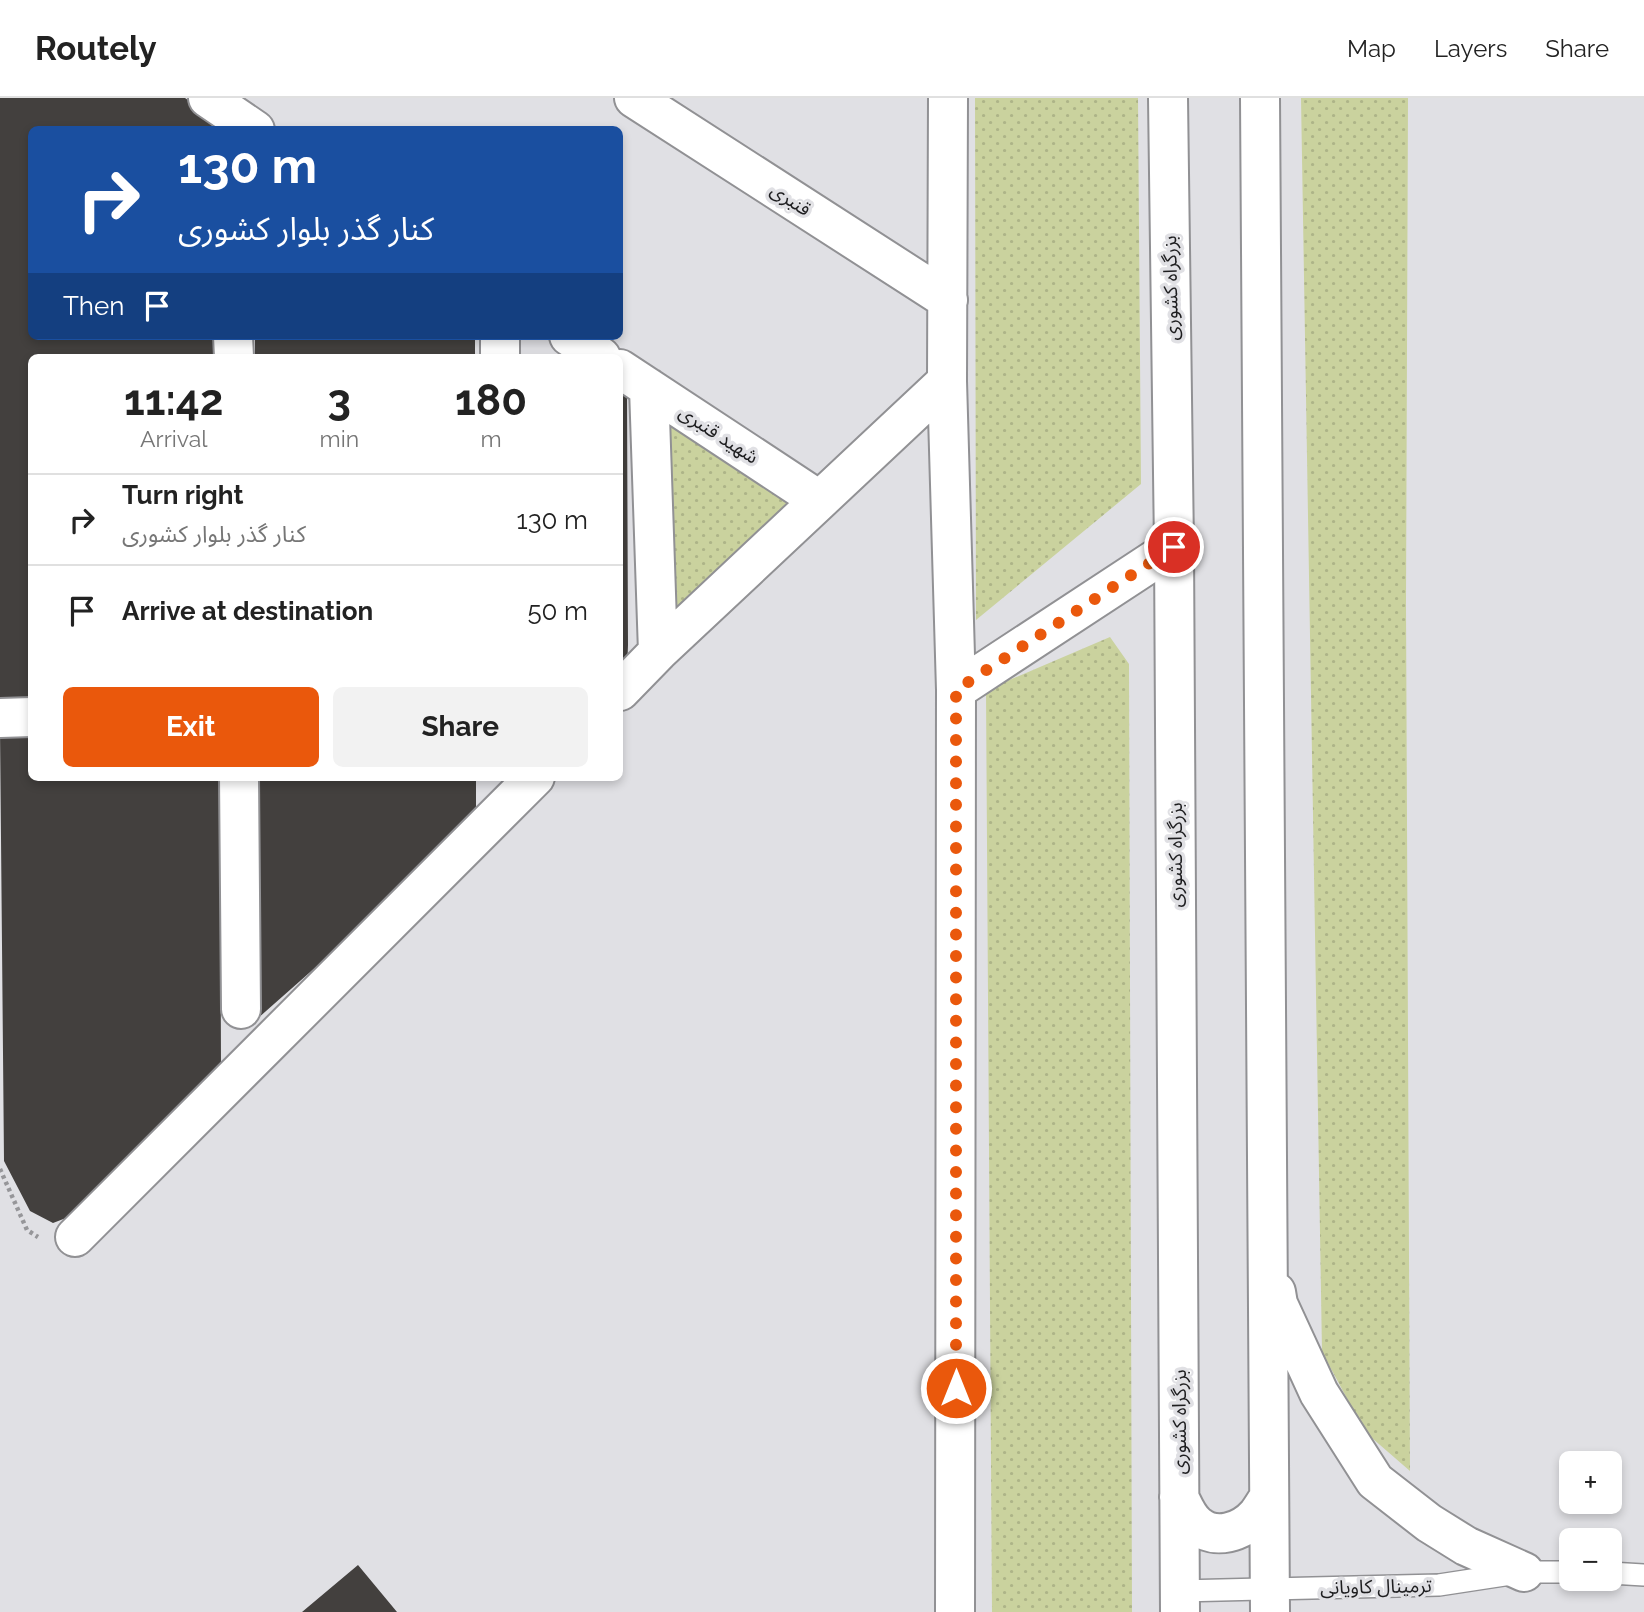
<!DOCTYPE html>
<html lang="en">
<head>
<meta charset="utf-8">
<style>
  body { margin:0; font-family:Raleway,"Noto Sans Arabic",sans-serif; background:#f2f2f2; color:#222; height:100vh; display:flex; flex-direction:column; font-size:26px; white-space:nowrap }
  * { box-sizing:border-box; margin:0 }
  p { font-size:23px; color:#767676 }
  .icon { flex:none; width:38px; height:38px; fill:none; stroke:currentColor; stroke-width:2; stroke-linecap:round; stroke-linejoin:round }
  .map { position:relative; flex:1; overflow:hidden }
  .side { position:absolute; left:28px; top:256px; width:595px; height:427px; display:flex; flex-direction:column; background:#fff; border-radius:10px; box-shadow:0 4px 10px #0003 }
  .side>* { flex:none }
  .hud { position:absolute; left:28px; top:28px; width:595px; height:214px; border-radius:10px; box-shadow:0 4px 10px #0003; background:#1a4fa0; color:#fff; overflow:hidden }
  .buttons { position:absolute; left:1559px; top:1353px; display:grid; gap:14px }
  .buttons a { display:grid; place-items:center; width:63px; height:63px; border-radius:10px; background:#fff; box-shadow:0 4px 10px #0003; font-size:35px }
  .pin { position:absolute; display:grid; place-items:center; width:60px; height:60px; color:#fff; margin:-30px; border:4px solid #fff; border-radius:50%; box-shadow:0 2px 7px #0007 }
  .me { position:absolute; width:77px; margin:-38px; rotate:0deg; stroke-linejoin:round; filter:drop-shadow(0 0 5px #0008) }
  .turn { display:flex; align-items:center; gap:24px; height:147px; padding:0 35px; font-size:32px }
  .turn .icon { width:91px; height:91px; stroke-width:2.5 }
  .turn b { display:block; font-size:49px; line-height:60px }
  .then { display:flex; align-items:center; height:66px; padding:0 35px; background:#0003; gap:14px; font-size:26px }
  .eta { display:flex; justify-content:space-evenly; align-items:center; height:119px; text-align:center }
  .eta b { font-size:42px; font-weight:700; line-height:49px }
  .action { display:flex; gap:14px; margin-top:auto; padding:14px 35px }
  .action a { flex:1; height:80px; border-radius:10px; background:#ea580c; color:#fff; font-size:28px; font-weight:700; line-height:80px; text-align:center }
  .action a+a { background:#f2f2f2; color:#222 }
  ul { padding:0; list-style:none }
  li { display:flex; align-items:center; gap:21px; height:91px; padding:0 35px; border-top:2px solid #e0e0e0 }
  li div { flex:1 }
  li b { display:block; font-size:26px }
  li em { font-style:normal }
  header { display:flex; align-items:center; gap:42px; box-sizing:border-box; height:98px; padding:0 35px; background:#fff; border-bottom:2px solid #e0e0e0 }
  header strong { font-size:33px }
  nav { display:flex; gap:38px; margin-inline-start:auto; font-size:24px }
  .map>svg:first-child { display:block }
</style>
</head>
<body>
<header>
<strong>Routely</strong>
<nav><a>Map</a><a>Layers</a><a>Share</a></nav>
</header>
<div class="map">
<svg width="1644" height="1514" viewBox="0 0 1644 1514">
  <defs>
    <pattern id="park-dots" width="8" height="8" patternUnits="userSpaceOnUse" patternTransform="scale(1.75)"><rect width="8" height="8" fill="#cad29e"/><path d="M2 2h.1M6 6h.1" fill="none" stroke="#adb488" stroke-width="1.8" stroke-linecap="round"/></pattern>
  </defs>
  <rect width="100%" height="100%" fill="#e0e0e4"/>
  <path fill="url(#park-dots)" d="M975,0H1138L1141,386L976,522Z
    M1301,0H1408L1406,506L1410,1373L1365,1334L1322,1254Z
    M665,315L793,404L669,521Z
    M1110,539L1129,566L1132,1514H992L986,592Z"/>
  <path fill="#43403e" d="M0,0H185L214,20V32H32V238H215V259H32V610H0Z
    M255,238H475V259H255Z
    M620,293L627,298L628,547L627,572L620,579Z
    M0,632H32V679H220L221,974L79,1115L53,1125L30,1113L4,1063Z
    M256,679H476V720L393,801L257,921Z
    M358,1467L397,1514H302Z"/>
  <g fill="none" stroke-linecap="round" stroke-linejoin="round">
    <g stroke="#919194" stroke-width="24">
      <path id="lane" d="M1610,1475L1644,1477
        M1180,1493L1439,1487L1524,1474H1572"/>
    </g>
    <g stroke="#919194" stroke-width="42">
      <path id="street" d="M208,0L255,32
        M634,0L948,202
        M233,238L234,259
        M500,238V259
        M569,238L601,259
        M620,271L819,402
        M947,283L956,592
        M649,290L658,554
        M620,593L658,554L947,283L948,0
        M0,620L32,619
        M239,679L241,911
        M75,1139L535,679"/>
    </g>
    <g stroke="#919194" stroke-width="42">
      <path id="secondary" d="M955,1514L956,592L1174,449"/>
    </g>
    <g stroke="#919194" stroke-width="42">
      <path id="highway" d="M1168,0L1174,449L1180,1514
        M1260,0L1270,1514
        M1276,1194L1278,1206L1319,1295L1375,1383L1429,1425L1466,1448L1524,1474
        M1179,1399C1184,1409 1188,1420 1197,1427C1215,1443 1242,1434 1257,1417C1261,1412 1265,1405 1269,1399"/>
    </g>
    <path stroke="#969699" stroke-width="4.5" stroke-dasharray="3.5 3.5" stroke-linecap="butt" d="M0,1071L27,1132L38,1139"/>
    <use href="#lane" stroke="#fff" stroke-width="21"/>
    <use href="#street" stroke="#fff" stroke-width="38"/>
    <use href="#secondary" stroke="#fff" stroke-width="38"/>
    <use href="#highway" stroke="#fff" stroke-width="38"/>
  </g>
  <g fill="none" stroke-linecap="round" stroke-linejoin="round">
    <path stroke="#ea580c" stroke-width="12" stroke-dasharray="0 21.6" d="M956,1290V592L1174,449"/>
  </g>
  <g text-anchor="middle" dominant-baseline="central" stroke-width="7" stroke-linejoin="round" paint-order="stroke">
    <g font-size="19" fill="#1d1d1f" stroke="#e0e0e4">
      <text transform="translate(791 101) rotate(33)">قنبری</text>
      <text transform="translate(1170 190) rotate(-91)">بزرگراه کشوری</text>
      <text transform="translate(719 336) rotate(33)">شهید قنبری</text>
      <text transform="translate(1175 757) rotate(-90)">بزرگراه کشوری</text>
      <text transform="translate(1179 1324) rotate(-90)">بزرگراه کشوری</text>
      <text transform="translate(1376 1488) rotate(-1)">ترمینال کاویانی</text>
    </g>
  </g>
</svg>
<div class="buttons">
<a>+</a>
<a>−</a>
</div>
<div class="pin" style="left:1174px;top:449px;background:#d93025"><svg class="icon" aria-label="arrive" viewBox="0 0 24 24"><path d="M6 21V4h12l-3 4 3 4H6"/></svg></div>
<svg class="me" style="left:956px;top:1290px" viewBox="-20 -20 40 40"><circle r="17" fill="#ea580c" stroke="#fff" stroke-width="3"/><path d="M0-11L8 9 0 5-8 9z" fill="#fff"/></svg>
<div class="hud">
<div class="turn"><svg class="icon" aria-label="right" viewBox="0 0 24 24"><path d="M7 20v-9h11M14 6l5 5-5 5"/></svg><div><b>130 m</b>کنار گذر بلوار کشوری</div></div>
<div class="then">Then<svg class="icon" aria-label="arrive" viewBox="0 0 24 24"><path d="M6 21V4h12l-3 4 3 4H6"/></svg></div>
</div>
<section class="side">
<div class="eta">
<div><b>11:42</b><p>Arrival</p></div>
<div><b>3</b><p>min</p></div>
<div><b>180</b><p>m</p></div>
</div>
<ul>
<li><svg class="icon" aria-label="right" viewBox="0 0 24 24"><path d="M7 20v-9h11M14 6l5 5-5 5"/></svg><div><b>Turn right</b><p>کنار گذر بلوار کشوری</p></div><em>130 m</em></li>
<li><svg class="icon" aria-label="arrive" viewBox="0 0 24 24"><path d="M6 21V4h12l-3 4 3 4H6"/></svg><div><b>Arrive at destination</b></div><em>50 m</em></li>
</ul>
<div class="action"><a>Exit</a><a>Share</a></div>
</section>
</div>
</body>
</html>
